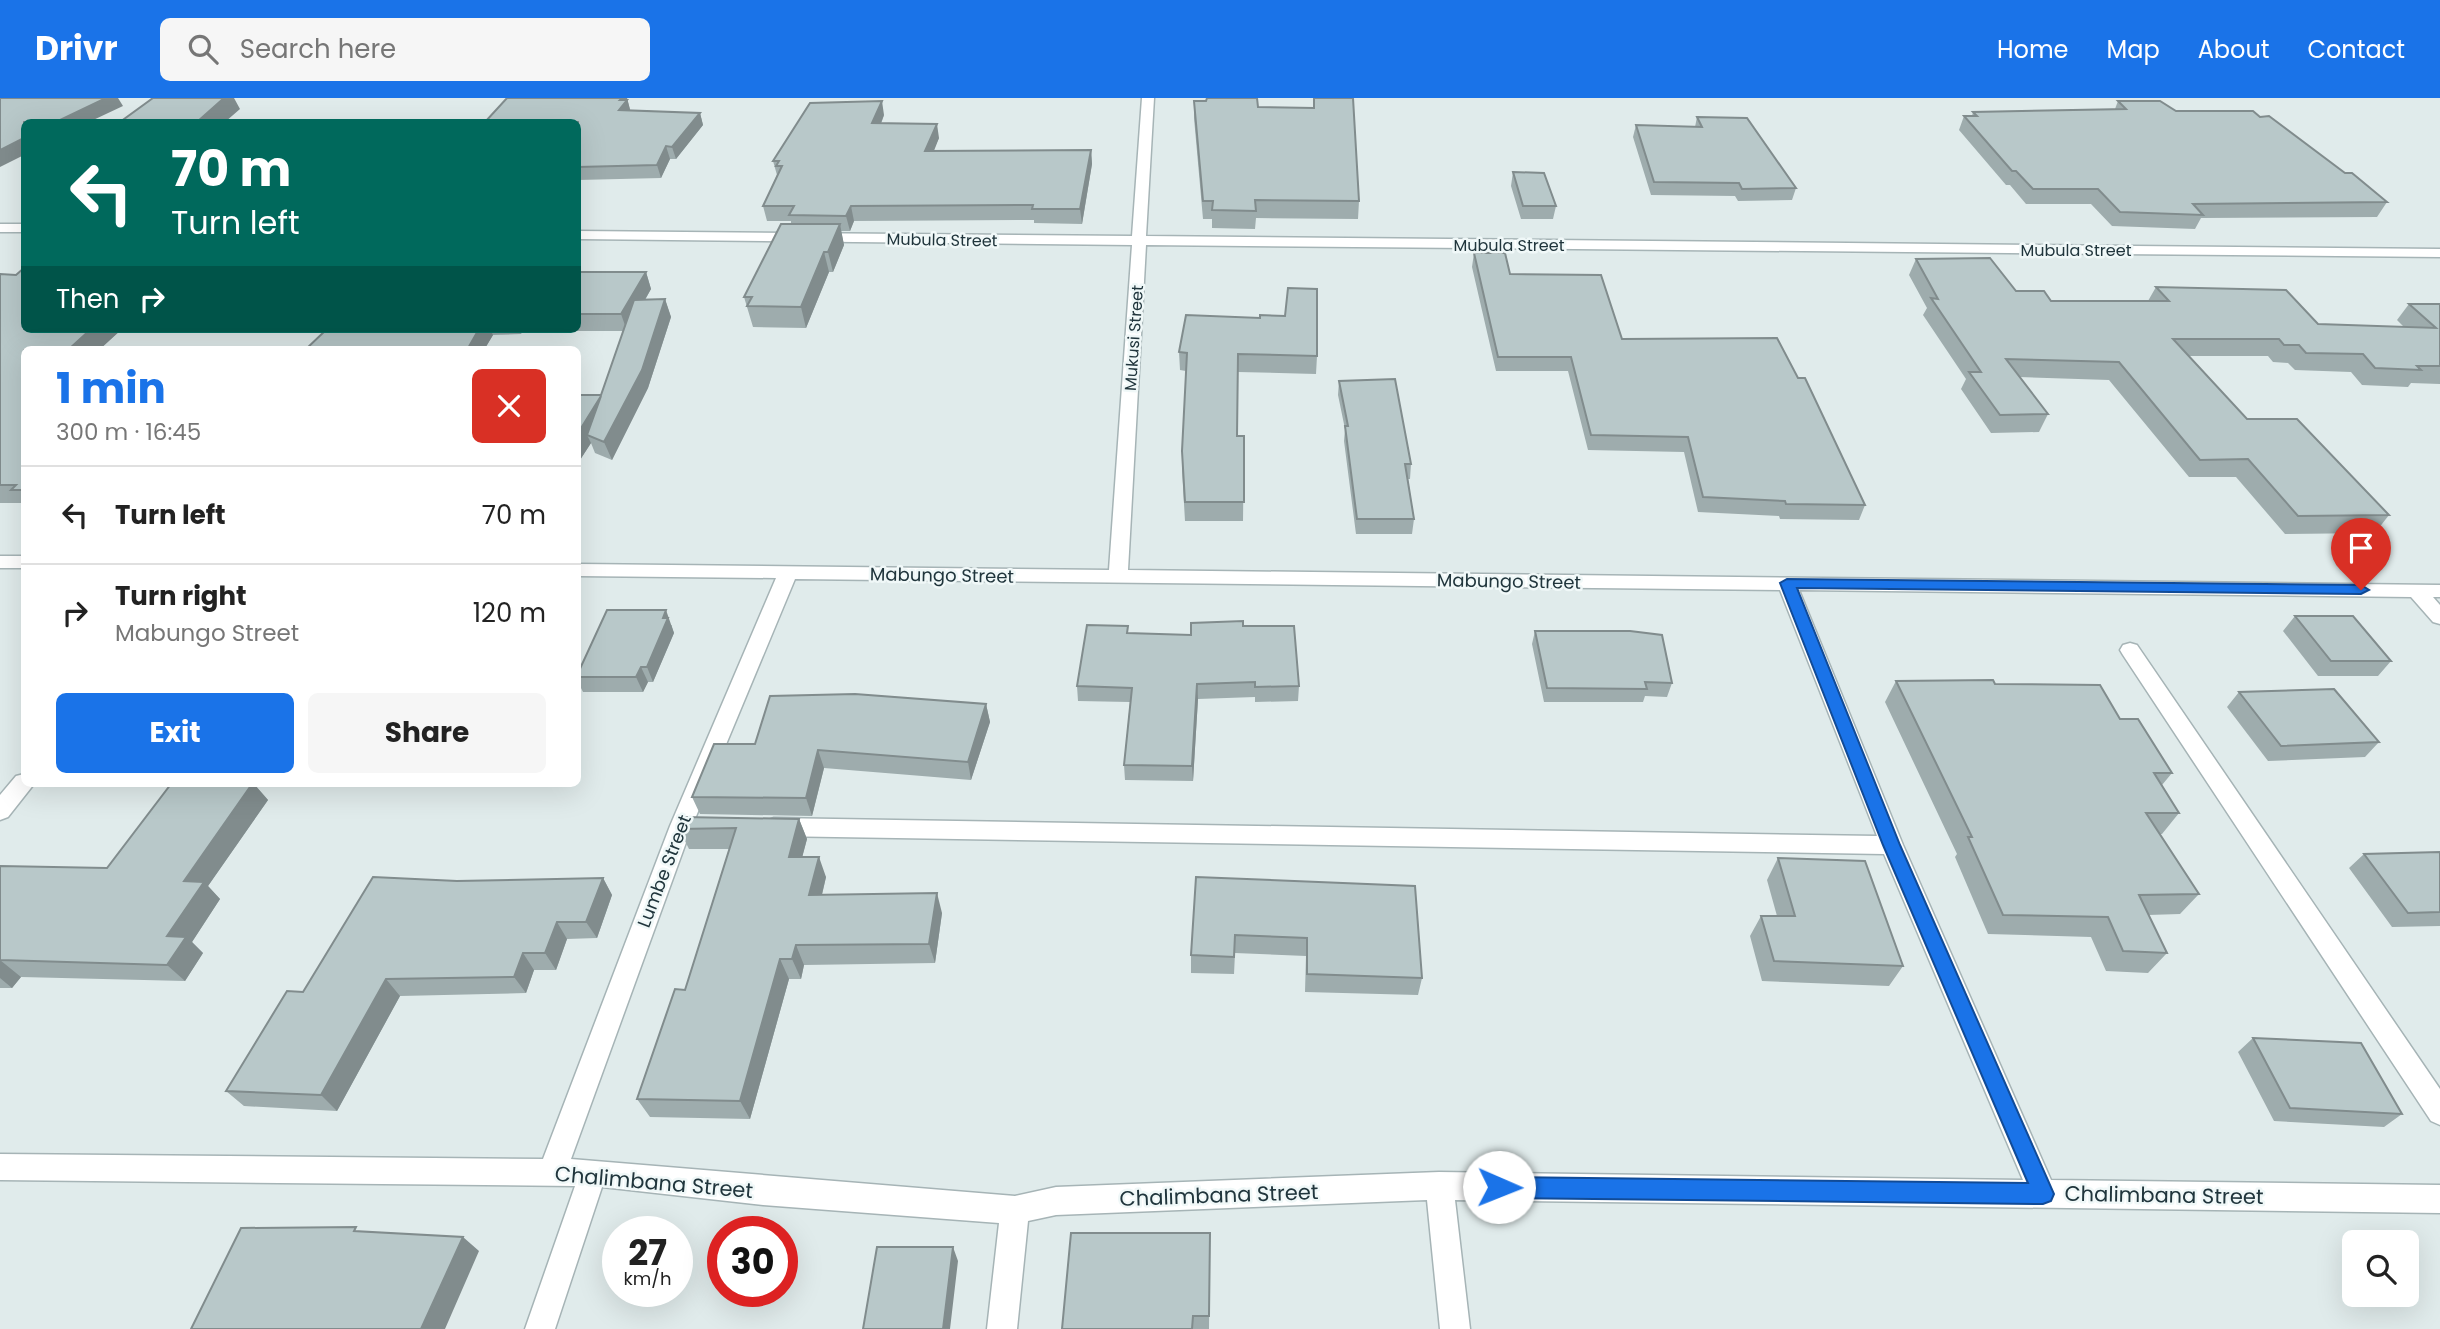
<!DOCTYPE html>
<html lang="en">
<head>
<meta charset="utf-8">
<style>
  body { margin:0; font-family:Poppins,sans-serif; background:#f6f6f6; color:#222; height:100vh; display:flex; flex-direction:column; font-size:26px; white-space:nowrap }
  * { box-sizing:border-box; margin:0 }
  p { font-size:23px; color:#767676 }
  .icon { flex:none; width:38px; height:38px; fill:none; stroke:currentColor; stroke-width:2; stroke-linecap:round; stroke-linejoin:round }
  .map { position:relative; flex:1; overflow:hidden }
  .sheet { position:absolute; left:21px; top:248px; width:560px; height:441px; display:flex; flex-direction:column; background:#fff; border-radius:10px; box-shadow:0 7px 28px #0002 }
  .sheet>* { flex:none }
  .banner { position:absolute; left:21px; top:21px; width:560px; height:214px; border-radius:10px; box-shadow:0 7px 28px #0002; background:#00695c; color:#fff; overflow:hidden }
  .tools { position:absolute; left:2342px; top:1132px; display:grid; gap:14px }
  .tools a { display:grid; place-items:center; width:77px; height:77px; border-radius:10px; background:#fff; box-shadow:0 7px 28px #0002; font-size:35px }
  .speed { position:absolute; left:602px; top:1118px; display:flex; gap:14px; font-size:35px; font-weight:700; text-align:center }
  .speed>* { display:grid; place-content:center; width:91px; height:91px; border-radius:50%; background:#fff; box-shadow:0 7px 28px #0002; line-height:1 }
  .speed small { font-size:18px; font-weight:400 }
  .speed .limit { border:10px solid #d22; background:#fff; color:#111 }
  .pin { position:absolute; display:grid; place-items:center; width:60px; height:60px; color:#fff; margin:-72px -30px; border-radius:50% 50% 50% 0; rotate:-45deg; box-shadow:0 0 7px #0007 }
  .pin .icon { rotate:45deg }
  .me { position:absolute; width:77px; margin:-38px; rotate:91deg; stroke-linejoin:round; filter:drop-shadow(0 0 5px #0008) }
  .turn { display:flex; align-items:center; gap:24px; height:147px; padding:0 35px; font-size:32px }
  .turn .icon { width:91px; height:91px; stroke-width:2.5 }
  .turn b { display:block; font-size:49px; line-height:60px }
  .then { display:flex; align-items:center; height:66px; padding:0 35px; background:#0003; gap:14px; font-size:26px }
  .round { display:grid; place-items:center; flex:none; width:74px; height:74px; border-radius:10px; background:#f6f6f6 }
  .head { display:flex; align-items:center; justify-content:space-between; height:119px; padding:0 35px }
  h1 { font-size:42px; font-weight:700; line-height:52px; color:#1a73e8 }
  .action { display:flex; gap:14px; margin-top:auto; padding:14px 35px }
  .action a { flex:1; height:80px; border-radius:10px; background:#1a73e8; color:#fff; font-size:28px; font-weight:700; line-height:80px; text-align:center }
  .action a+a { background:#f6f6f6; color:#222 }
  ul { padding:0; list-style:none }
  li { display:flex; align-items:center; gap:21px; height:98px; padding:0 35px; border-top:2px solid #e0e0e0 }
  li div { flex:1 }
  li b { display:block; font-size:26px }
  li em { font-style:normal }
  header { display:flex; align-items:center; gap:42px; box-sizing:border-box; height:98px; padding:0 35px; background:#1a73e8; color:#fff }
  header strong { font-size:33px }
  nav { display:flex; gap:38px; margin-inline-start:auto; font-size:24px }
  .search { width:490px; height:63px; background:#f6f6f6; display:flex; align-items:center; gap:18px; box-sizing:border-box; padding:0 24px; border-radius:10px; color:#767676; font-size:26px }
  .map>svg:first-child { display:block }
</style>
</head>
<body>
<header>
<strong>Drivr</strong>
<div class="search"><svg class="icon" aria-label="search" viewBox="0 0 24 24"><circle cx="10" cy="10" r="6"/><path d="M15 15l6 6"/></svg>Search here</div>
<nav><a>Home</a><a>Map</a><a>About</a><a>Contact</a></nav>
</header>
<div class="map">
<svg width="2440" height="1231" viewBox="0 0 2440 1231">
  <rect width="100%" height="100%" fill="#e0ebeb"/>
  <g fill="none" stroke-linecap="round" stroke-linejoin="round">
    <g stroke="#a6b4b6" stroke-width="3">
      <path id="street" d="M1142,0H1154L1146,138L2440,151V159L1146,147L1128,472L2440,487V499H2433L2440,507V526L2433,524L2411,499L1799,492L1903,747L2051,1082L2440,1087V1115L1455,1102L1470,1231H1440L1427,1102L1056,1117L1028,1123L1017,1231H987L999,1125L763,1107L602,1089L555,1231H525L575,1088L0,1082V1056L543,1061L670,728L776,480L578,478V466L1109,472L1132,147L578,141V133L1132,138ZM795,481L1780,492L1877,738L774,720L766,723L763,729L766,735L774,738L1884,756L2023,1082L1439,1074L1056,1089L1015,1098L571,1061L692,728Z
        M0,126H24V134H0Z
        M0,458H24V470H0Z
        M2130,545L2137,547L2440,991V1027L2431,1023L2123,557L2120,552L2123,547Z
        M24,676V686H34L8,719L0,722V697L16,678Z"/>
    </g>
    <use href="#street" fill="#fff" fill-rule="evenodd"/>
  </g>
  <path fill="#9eacad" d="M627,0L630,12L700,15L703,27L676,61H670L661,80L578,82V24Z
    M1313,0H1353L1359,103L1358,121L1256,120L1255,131L1212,130V121H1203L1194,20V3L1258,9L1313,10Z
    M2118,3L2176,13L2345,75L2387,104L2377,119L2201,120L2195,131L2112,128L2091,106H2026L2010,87H2006L1959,32L1964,18H1972L1973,14L2115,11Z
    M884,17L881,26L939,40L933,53L1091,52L1092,66L1082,126L1034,125V122L854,123L850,133H841L844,147L833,174H829L806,230L753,229L744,199L791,126V123H767L763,108L777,77L773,63Z
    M1697,19L1796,90L1792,102L1738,103L1735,98L1651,97L1633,39L1636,27L1695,29Z
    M1513,74L1556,108L1553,121H1521L1511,88Z
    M1474,155L1622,241L1865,407L1859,422L1780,421L1779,418L1698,414L1684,354L1588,352L1568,273H1496L1472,169Z
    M1916,161L2016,193L2051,203H2148L2156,189L2318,226L2404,229L2397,222L2409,206H2440V286L2411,285L2408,289L2362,287L2351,274L2295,272L2288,265L2273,264L2268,258H2189L2247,321L2389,417L2375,435L2285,436L2236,379H2189L2109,282L2019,279L2048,316L2039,334L1991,335L1961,291L1966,281L1923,217L1927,210L1909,177Z
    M578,174H646L651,191L645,202L665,201L671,219L648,290L612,362L595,355L591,345L580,362H578V297H601L623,233H523L521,236L493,237L484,252H305L327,231H578Z
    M0,176L16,177L24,231H122L99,252H24V409L21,405H0Z
    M1179,254L1317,258L1316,276L1238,274L1237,338H1244L1243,423H1185L1182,371L1186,273L1180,272Z
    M1339,283L1411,366L1410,381H1408L1414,421L1412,436H1356L1344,343L1345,331L1338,297Z
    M2295,518L2391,563L2378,578H2318L2283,533Z
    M672,527V529L674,535L653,584H648L643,594H583L578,584V575Z
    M1128,528V535L1191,537L1243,528L1299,588L1298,603L1255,604V599L1198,601L1193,683L1125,682L1124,667L1130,604L1078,603L1077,588Z
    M1535,533L1672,585L1667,599L1645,598L1643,604H1544L1532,546Z
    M1896,583L1995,586L2120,621L2172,675L2162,687L2179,715L2162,736H2159L2199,796L2180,816L2148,817L2167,855L2148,875L2106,873L2091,839L1988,836L1955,759L1957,756L1885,604Z
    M2239,594L2379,644L2365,659L2268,663L2227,609Z
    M986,606L990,624L971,682L824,670L812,718L700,716L692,699L755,646Z
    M171,686H254L268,702L208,788L220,801L192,844L203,855L185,883L21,879L12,890H0V768L107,770Z
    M799,721L807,741L802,759L826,779L822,797L942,815L935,865L804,867L801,881H789L750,1021L650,1019L637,1001L685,892L729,751H689L679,731Z
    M2440,754V828L2392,829L2349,770L2364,756Z
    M1778,760L1903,868L1889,888L1762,883L1750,838L1761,818H1777L1767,782Z
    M1196,779L1422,880L1418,897L1305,894L1306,858L1235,855L1234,876L1191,875V857Z
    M603,780L612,797L597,840L567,841L556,872H534L526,895L400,898L337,1013L244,1008L226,993L303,894L457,783Z
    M2253,940L2402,1016L2384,1029L2274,1023L2238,954Z
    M1210,1135L1209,1231H1062Z"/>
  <path fill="#818c8d" d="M106,0H118L123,8L89,24H56Z
    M224,0H234L240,11L225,24H197Z
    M622,0H627L631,15L619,12L620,2Z
    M882,3L884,17L875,40L872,25Z
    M700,15L703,27L676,61L672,49Z
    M937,26L939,40L928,68L925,53Z
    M24,40V57L0,69V52Z
    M666,48L670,61L661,80L657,67Z
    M1091,52L1092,66L1082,126L1080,111Z
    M851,108L854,123L850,133L846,118Z
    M840,126L844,147L833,174L828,154Z
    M824,154L829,174L806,230L801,209Z
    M646,174L651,191L627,233L621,216Z
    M665,201L671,219L648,290L612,362L604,344Z
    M91,231H122L99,252H68Z
    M479,231H490L493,237L484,252H467Z
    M601,298L587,337L591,345L580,362L578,355V335Z
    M666,512L674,535L653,584L647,569Z
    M641,569L648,584L643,594L636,579Z
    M1197,586L1198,601L1193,683L1192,668Z
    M986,606L990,624L971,682L968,664Z
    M818,652L824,670L812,718L806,700Z
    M252,686H254L268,702L208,788L220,801L192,844L203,855L185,883L167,867V838L184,783Z
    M799,721L807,741L797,779L789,759Z
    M819,759L826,779L817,817L809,797Z
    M603,780L612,797L597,840L586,824Z
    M937,795L942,815L935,865L929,846Z
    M557,824L567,841L556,872L545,855Z
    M796,847L804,867L801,881L792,861Z
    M523,855L534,872L526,895L514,879Z
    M780,861L789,881L750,1021L740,1003Z
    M0,862L21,879L12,890L0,880Z
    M386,881L400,898L337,1013L321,997Z
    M463,1139L479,1153L445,1231H421Z
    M953,1149L958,1163L950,1231H943Z"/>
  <path fill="#b8c8c9" stroke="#818c8d" stroke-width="2" d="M0,0H106L56,24H24V40L0,52Z
    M153,0H224L197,24H120Z
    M507,0H622L620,2H627L619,12L700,15L672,49L666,48L657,67L578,69V24H485Z
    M1207,0H1257L1258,9L1314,10V0H1353L1359,103L1255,102L1256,113L1212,112L1213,103H1203L1194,3H1206Z
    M882,3L872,25L937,26L925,53L1091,52L1080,111H1032L1033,107L851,108L846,118L789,117L794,108H763L782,68H776L779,63H773L810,5Z
    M2118,3H2160L2176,13H2253L2260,19L2269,18L2345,75H2352L2387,104L2193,106L2203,117L2120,114L2098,91H2033L2016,73H2012L1964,18H1977L1973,14L2126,11Z
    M1697,19L1747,20L1796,90L1742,91L1739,85L1654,84L1636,27L1702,29Z
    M1513,74L1544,75L1556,108H1523Z
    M781,126H840L828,154H824L801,209L747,208L752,199H744Z
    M1474,155H1505L1510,176L1601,177L1622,241L1777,240L1798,280H1805L1865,407L1786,406L1785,403L1703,399L1688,339L1591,337L1571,259H1498Z
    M1990,160L2016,193H2044L2051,203H2169L2156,189L2286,192L2318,226L2436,230L2409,206H2440V268H2417L2421,272L2375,270L2363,256L2306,255L2299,247H2284L2279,241H2173L2247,321H2297L2389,417L2298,418L2248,361L2200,362L2119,264L2006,261L2048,316L2000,317L1969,274H1981L1931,200L1938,201L1916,161Z
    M24,170V231H91L68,252H24V392H11L16,387H0V176L16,177Z
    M578,174H646L621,216H578Z
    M1288,190L1317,191V258L1238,256L1237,338H1244V404H1185L1182,353L1187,255L1179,254L1186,217L1260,220V217L1285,218Z
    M665,201L642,272L604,344L587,337L601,298L578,335V297H601L634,202Z
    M327,231H479L467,252H305Z
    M1395,281L1411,366H1405L1414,421H1357L1345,328H1348L1339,283Z
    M607,512H666L663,520H668L647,569H641L636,579H578V575Z
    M2295,518H2353L2391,563H2331Z
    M1243,523V528H1294L1299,588L1255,589V584L1197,586L1192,668L1124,667L1132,590L1077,588L1087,527L1128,528L1127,535L1191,537V525Z
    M1535,533H1630L1662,537L1672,585L1645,584L1647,591L1547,590Z
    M1993,582L1995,586L2100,587L2120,621H2138L2172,675H2154L2179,715H2146L2199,796L2139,797L2167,855L2123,853L2108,819L2003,817L1968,739H1972L1896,583Z
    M2334,591L2379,644L2281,648L2239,594Z
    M855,596L986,606L968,664L818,652L806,700L692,699L714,646H755L770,598Z
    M171,686H252L184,783L204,784L167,838L186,839L167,867L0,862V768L107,770Z
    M683,719L799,721L789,759H819L809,797L937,795L929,846L796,847L792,861H780L740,1003L637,1001L675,891L685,892L736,730L679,731Z
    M2440,754V814L2408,815L2364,756Z
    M1778,760L1865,763L1903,868L1774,863L1761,818H1795Z
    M373,779L457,783L603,780L586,824H557L545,855H523L514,879L386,881L321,997L226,993L287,893L303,894Z
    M1196,779L1415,788L1422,880L1307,876V840L1235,837L1234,859L1191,857Z
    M2253,940L2361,945L2402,1016L2290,1010Z
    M356,1129L354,1133L463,1139L421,1231H191L241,1130Z
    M1071,1135H1210L1209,1218H1193L1192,1231H1062Z
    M877,1149H953L943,1231H863Z"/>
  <path fill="#1a73e8" stroke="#114b97" stroke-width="2" d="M1787,481L2361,487L2369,492L2361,496L1797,490L1900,747L2054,1096L2051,1103L2043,1106L1499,1100L1492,1097L1489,1089L1492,1082L1499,1079L2028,1085L1883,747L1780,485Z"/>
  <g text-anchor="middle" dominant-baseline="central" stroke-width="5" stroke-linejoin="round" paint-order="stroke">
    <g font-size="16" fill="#20353c" stroke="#f0f8f8">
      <text transform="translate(942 142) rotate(1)">Mubula Street</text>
      <text x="1509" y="147">Mubula Street</text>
      <text x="2076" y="152">Mubula Street</text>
      <text transform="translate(1134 240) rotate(-86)">Mukusi Street</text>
    </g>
    <g font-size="18" fill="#20353c" stroke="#f0f8f8">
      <text transform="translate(942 477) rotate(1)">Mabungo Street</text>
      <text transform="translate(1509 483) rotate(1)">Mabungo Street</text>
      <text transform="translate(664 773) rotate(-69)">Lumbe Street</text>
    </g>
    <g font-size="21" fill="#20353c" stroke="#f0f8f8">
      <text transform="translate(654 1084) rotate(5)">Chalimbana Street</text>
      <text transform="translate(1219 1097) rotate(-2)">Chalimbana Street</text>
      <text transform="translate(2164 1097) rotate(1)">Chalimbana Street</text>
    </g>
  </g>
</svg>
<div class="tools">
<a><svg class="icon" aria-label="search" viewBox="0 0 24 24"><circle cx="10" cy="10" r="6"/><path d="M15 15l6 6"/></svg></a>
</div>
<div class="speed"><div>27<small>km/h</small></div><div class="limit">30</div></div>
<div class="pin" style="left:2361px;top:492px;background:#d93025"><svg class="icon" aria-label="arrive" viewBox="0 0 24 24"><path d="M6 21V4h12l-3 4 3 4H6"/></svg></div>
<svg class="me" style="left:1499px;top:1089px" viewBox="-20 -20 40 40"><circle r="19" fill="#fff"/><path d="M0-13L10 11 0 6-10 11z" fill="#1a73e8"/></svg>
<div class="banner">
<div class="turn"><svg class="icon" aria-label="left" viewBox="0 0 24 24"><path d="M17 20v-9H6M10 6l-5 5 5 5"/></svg><div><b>70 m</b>Turn left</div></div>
<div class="then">Then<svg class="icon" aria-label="right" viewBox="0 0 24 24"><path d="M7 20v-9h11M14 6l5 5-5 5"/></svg></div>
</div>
<section class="sheet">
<div class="head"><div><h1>1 min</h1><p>300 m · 16:45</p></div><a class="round" style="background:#d93025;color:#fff"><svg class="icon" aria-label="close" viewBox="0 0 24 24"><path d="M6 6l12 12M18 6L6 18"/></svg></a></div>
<ul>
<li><svg class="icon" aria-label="left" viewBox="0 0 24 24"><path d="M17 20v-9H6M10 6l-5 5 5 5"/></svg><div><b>Turn left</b></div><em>70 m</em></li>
<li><svg class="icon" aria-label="right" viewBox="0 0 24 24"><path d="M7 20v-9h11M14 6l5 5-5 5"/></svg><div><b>Turn right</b><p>Mabungo Street</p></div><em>120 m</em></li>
</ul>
<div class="action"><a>Exit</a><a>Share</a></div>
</section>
</div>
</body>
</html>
